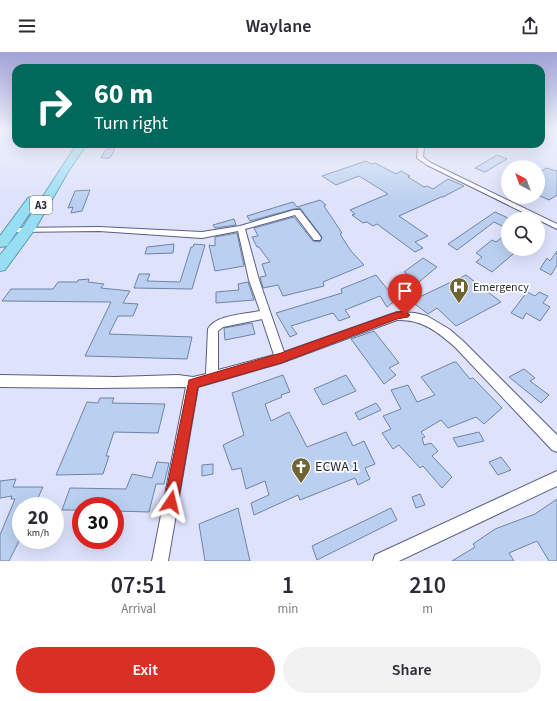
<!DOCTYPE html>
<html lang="en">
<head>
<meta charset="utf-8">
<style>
  body { margin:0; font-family:"Source Sans 3",sans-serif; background:#f2f2f3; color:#2b2b33; height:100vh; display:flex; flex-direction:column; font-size:15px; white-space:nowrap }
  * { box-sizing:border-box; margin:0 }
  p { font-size:13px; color:#7c7c81 }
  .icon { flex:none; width:22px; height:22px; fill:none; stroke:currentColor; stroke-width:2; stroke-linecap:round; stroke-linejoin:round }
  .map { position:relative; height:509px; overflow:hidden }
  .details { display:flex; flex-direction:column; background:#fff; flex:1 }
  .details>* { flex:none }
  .banner { position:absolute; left:12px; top:12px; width:533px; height:84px; border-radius:12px; box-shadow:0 4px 16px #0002; background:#00695c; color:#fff; overflow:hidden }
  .needle { width:26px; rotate:319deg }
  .controls { position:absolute; left:501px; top:108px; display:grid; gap:8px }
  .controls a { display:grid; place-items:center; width:44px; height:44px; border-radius:50%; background:#fff; box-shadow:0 4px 16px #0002; font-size:20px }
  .speed { position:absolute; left:12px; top:445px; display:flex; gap:8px; font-size:20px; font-weight:700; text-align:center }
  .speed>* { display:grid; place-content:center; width:52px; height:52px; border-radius:50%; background:#fff; box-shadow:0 4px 16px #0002; line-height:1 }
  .speed small { font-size:10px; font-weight:400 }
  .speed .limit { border:6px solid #d22; background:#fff; color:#111 }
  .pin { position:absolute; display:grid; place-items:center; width:34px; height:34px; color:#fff; margin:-41px -17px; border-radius:50% 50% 50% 0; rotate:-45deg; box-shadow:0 0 4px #0007 }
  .pin .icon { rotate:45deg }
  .me { position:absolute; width:44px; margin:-22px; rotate:10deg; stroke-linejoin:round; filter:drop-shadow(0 0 3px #0008) }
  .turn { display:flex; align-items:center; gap:14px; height:84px; padding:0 16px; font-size:18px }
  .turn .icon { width:52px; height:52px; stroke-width:2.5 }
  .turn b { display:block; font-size:28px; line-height:34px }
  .eta { display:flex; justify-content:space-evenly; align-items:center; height:68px; text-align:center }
  .eta b { font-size:24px; font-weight:600; line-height:28px }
  .action { display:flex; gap:8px; margin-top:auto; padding:8px 16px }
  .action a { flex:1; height:46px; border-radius:24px; background:#d93025; color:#fff; font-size:16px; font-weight:600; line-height:46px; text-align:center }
  .action a+a { background:#f2f2f3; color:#2b2b33 }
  header { display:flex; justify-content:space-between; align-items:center; height:52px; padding:0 16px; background:#fff; font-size:18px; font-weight:600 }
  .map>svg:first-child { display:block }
</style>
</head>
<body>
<header><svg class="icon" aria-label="menu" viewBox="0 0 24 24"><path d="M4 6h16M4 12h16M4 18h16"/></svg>Waylane<svg class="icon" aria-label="share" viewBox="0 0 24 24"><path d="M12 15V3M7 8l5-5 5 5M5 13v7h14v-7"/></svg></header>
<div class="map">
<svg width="557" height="509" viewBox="0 0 557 509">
  <rect width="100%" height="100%" fill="#dee2fb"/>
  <path fill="#bbd0f0" stroke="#6e84a5" d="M106,97H115L110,106H101Z
    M497,103L507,107L485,120L475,116Z
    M366,109L371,112L375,111L396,122L401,119L410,124L408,125L424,135L427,134L433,137L448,127L464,134L443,145H441L399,164L428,184L415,190L423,196L415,200L377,172L373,174L367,170L363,171L352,163L355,162L350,158L388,142L359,124L336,133L322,124Z
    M546,116L557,119V143L549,148L538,143V122Z
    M90,138L82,159L71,161L73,155L68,156L75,139Z
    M320,148L326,153L324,154L342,181L340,182L351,199L364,213L323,230L324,234L283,244L278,233L263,236L260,225L266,224L262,212L270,210L259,195H257L252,185L258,184L254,176L294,165L313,189L320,190L322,185L300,156L294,157L250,169L247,164L293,150L297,155Z
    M495,160L508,166V177L494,170L457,198L448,192Z
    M234,167L236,173L215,176L213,173Z
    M237,181L244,214L215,219L209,193L215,194V185Z
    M508,181V197H519L492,220L476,210L482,205L476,201L492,188L496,190Z
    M174,192L173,201L145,202L147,195Z
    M194,192L205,193L192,237L134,236L139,222H150L147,229L180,230L191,195H193Z
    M557,199V213L551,223L540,217L547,206L550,209Z
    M423,206L437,215L419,230L404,220Z
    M376,223L396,248L387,255L380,244L345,258L350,265L339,269L333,261L291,274L297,282L290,285L276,261L342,241L341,237Z
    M466,223L501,250L456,274L437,256L428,262L411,249Z
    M89,227L88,230L104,232L101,236L130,239L123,251L138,252L133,264H118L109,282L192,285L187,307L85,304L111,250L2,249L11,237H53L58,230H77L78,228Z
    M248,230L254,248L216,251V240L239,238L238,232Z
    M527,240L535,244L539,240L548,244L543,251L550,255L540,269L526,261L523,267L511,261Z
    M252,271L255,282L225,288L224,276Z
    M374,279L399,311L389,316L396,323L384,332L351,287Z
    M454,310H456L470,327L473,326L502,356L484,372L476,365L448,376L441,368L421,380L425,385L422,386L424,393L431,391L438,399L432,404L452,425L442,436L423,414L420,416L399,393L393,397L382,381L391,377L383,364L401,357L391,338L408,333L417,350L435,343L421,325Z
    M524,317L535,326L530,329L549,343L541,351L509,325Z
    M283,323L290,340L281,343L282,345L265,352L271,369L289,360L307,395L346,380L353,394L364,389L375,412L365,416L370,427L358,433L355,426L300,448L298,443L254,463L251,451L269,443L265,429L246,437L241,416L232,418L223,393L244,383L232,341Z
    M346,323L356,339L323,353L314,337Z
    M100,346H114L112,351L165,352L158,381L114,380L106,404H109L103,422L56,423L87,350L98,351Z
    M376,351L381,358L359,368L355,361Z
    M479,380L484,389L458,395L453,386Z
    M501,405L511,418L498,423L489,410Z
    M157,410L169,411L164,432H156L149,460L115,459V454H81V458H62L70,436L126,437L132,422L152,426Z
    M213,412V422L202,424V413Z
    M16,427L13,435H43L34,454H21V485L9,509H0V483L15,447H11L12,444L0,446V429Z
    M420,442L425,453L416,456L412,445Z
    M557,447V509H549L537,489L509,501L514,509H452L475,495L473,492L495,477L535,462Z
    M238,456L250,509H205L199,472Z
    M391,456L397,468L317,508L312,494Z"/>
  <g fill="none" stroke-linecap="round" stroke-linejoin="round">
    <g stroke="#5b5f82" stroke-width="2">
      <path id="minor" d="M416,92H422L424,95L423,105L431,111L557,172V177L427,113L417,106L418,95Z
        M294,158H300L320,184L321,186L320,188H314L295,163L245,177L259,228L284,300L397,260L415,261L427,264L449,277L463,289L557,383V400L552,398L455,295C438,280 422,267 397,268L281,311L198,335L168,509H152L186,335L96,336L0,335V323L115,325L178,323L193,325L206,322L208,277C215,263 245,262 260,259L249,228L238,179L202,186L99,179L13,180L9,178L13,176L99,175L202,180L240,174ZM262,267L274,303L218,318V279L223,275Z
        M557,419V434L399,509H373L375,503Z"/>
    </g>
    <g stroke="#5e9ab0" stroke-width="2">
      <path id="trunk" d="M77,92H87L69,118L35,177L5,218L0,219V203L23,175Z
        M32,145L36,146L38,149L7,194L0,195V184L28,146Z"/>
    </g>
    <use href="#minor" fill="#fff" fill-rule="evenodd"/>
    <use href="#trunk" fill="#96def2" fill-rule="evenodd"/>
  </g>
  <linearGradient id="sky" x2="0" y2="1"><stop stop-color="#a2a2d8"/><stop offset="0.52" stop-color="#f0f2fd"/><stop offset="1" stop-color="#f0f2fd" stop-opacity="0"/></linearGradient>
  <rect width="557" height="149" fill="url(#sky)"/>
  <path fill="#d93025" stroke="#8d1f18" d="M405,259L410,263L408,265L397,267L281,311L198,335L178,450L176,455L171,457L166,455L164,450L189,328L281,301L394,261Z"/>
  <defs>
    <g id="hospital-pin" transform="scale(1)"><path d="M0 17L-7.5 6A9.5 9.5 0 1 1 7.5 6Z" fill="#6f6532" stroke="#fff"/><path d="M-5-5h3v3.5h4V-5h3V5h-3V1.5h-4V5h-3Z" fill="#fff"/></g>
    <g id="church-pin" transform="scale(1)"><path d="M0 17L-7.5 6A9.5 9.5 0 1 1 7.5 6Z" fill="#6f6532" stroke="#fff"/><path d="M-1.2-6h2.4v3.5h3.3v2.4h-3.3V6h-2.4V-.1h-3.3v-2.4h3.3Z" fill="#fff"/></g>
  </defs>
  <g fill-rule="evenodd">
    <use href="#hospital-pin" x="459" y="235"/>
    <use href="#church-pin" x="301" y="415"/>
  </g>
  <g text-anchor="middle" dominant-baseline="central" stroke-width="3.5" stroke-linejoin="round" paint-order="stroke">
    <rect fill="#fff" stroke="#696b75" stroke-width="1" x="30" y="144" width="22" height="18" rx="3"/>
    <g font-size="11" font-weight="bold" fill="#292b3a">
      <text x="41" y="153">A3</text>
    </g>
    <g font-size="12" fill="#292b3a" stroke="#fff" text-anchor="start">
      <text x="473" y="235">Emergency</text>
    </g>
    <g font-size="14" fill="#292b3a" stroke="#fff" text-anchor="start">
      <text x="315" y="415">ECWA 1</text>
    </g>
  </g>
</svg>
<div class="controls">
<a><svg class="needle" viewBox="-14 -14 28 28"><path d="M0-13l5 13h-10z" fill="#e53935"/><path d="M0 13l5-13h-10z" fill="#7c7c81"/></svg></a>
<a><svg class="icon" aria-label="search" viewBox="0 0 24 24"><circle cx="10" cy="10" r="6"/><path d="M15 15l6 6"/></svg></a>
</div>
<div class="speed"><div>20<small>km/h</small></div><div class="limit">30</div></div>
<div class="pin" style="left:405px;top:263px;background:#d93025"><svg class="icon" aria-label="arrive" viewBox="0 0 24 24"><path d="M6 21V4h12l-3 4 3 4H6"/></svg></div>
<svg class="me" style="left:171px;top:450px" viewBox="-20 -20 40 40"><path d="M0-17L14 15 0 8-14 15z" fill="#d93025" stroke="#fff" stroke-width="4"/></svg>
<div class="banner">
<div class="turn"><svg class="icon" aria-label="right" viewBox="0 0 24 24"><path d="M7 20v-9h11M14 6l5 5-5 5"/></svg><div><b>60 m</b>Turn right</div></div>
</div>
</div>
<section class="details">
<div class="eta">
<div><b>07:51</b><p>Arrival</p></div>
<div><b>1</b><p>min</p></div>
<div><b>210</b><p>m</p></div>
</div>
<div class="action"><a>Exit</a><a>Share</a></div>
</section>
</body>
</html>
